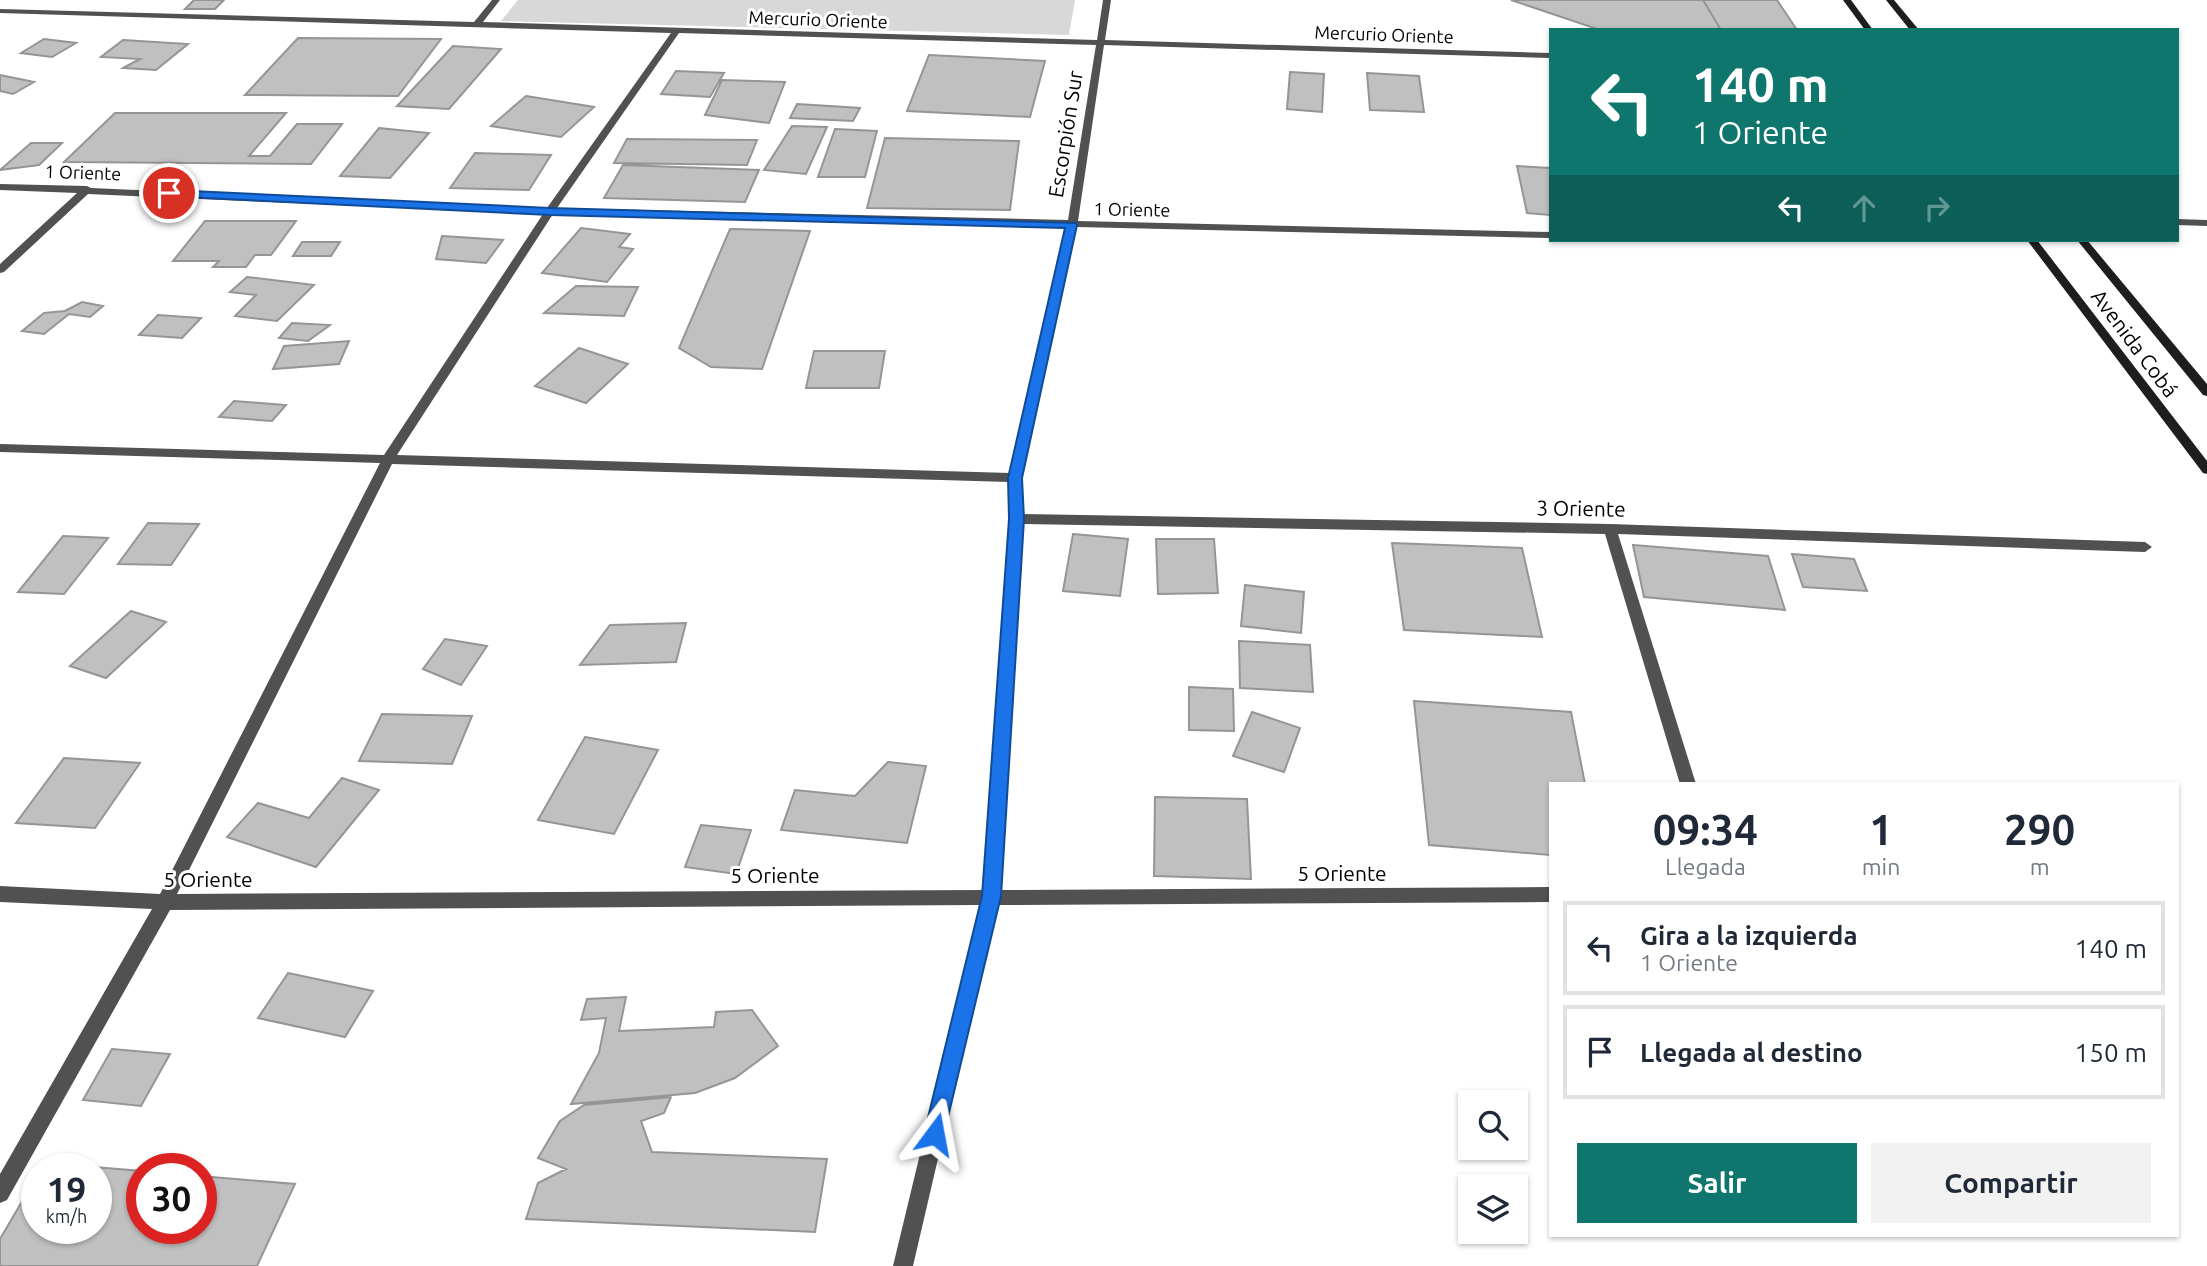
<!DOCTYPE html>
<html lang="es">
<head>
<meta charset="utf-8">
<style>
  body { margin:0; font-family:Ubuntu,sans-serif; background:#f2f2f3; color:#1f2937; height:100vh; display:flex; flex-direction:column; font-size:26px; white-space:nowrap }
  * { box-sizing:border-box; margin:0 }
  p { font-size:23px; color:#747a83 }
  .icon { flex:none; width:38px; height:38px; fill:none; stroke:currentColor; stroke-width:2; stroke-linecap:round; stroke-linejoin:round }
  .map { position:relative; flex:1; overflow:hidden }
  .sheet { position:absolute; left:1549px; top:782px; width:630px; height:455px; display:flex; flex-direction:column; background:#fff; border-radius:0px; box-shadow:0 2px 5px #0004 }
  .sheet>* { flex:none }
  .top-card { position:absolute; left:1549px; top:28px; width:630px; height:214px; border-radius:0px; box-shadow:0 2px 5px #0004; background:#0f766e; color:#fff; overflow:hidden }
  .controls { position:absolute; left:1458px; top:1090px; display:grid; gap:14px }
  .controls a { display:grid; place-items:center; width:70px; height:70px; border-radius:0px; background:#fff; box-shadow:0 2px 5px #0004; font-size:35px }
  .speed { position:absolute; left:21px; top:1153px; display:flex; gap:14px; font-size:35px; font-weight:700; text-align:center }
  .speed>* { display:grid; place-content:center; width:91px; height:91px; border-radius:50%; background:#fff; box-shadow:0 2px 5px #0004; line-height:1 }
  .speed small { font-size:18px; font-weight:400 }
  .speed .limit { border:10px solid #d22; background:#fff; color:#111 }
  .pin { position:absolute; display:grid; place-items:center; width:60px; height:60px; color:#fff; margin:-30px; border:4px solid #fff; border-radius:50%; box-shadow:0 2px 7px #0007 }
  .me { position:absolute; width:77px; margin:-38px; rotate:13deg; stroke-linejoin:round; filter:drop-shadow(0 0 5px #0008) }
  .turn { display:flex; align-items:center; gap:24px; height:147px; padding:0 28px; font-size:32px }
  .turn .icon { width:91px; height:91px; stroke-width:2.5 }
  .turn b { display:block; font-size:49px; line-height:60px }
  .lanes { display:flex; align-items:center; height:66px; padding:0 28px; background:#0003; justify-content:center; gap:35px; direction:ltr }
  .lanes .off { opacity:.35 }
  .eta { display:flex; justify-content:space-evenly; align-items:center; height:119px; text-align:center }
  .eta b { font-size:42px; font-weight:600; line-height:49px }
  .primary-button { display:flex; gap:14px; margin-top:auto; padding:14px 28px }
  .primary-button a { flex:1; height:80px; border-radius:0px; background:#0f766e; color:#fff; font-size:28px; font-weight:600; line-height:80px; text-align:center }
  .primary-button a+a { background:#f2f2f3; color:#1f2937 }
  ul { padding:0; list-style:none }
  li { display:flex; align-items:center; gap:21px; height:94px; margin:0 14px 10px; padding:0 14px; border:4px solid #e0e1e3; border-radius:0px }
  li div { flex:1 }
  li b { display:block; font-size:26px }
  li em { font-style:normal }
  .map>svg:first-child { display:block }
</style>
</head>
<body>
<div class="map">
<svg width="2207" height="1266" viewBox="0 0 2207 1266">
  <rect width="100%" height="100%" fill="#fff"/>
  <path fill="#d8d8d8" d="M518,0H1075L1069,35L501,21Z"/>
  <path fill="#c0c0c0" stroke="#959595" stroke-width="2" d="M194,0H224L215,9H185Z
    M1511,0H1703L1721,30H1600Z
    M1703,0H1777L1797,30H1721Z
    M298,38L441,39L398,96L245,95Z
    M44,39L76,43L52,57L21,53Z
    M123,40L188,44L156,70L123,68L140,59L101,57Z
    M453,46L501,49L449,109L397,106Z
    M929,55L1045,61L1030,117L907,111Z
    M676,71L724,73L710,97L661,94Z
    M1290,72L1324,74L1322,112L1287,109Z
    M1367,73L1419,76L1424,112L1370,110Z
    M0,75L34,82L13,94L0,91Z
    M722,80L785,82L769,123L705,115Z
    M526,96L594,107L561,137L491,126Z
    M797,104L860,108L853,121L790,118Z
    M115,113H286L249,156H270L297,124H342L311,164L64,162Z
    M792,126L827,127L806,174L764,170Z
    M379,128L429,133L390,178L340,176Z
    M835,129L877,131L865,177H818Z
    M885,138L1019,141L1010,210L867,208Z
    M627,139L757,140L747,165L614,163Z
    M31,143H62L39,165L0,170Z
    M475,153L551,155L529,190L450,188Z
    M623,165L759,170L745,202L604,198Z
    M1517,166L1550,168V215L1527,213Z
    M205,221H296L271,255H255L246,267H213L219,261H173Z
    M581,228L630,234L619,247L633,249L607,282L542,273Z
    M730,229L810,231L762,369L711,367L679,348Z
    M442,236L503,240L486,263L436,259Z
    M302,242H340L331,256H293Z
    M247,277L314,285L277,321L235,316L256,295L230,292Z
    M576,286L638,287L624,316L544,313Z
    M82,302L103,306L90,317L69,314L44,334L22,331L44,313L65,311Z
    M158,315L201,318L182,338L139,335Z
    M292,323L330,325L308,341L279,338Z
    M349,341L339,364L273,369L284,346Z
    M579,348L628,364L586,403L535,386Z
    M814,351H885L879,388H806Z
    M234,401L286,405L272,421L219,417Z
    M148,523L199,524L171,565L118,564Z
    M1073,534L1128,539L1120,596L1063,591Z
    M63,536L108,538L64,594L18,592Z
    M1156,539H1214L1218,593L1158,594Z
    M1392,543L1522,548L1542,637L1404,630Z
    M1633,545L1768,556L1785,610L1644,597Z
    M1792,554L1854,559L1867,591L1803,587Z
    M1245,585L1304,592L1301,633L1241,626Z
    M131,611L166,622L106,678L70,666Z
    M686,623L676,662L580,665L610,625Z
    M445,639L487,646L461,685L423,669Z
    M1239,641L1310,645L1313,692L1240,688Z
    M1189,687L1233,689L1234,731L1189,730Z
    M1414,701L1571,712L1585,784H1550V855L1429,845Z
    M1252,712L1300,728L1284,772L1233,756Z
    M382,714L472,716L452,764L359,761Z
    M585,737L658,750L614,834L538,820Z
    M64,758L140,763L95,828L16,823Z
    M888,762L926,766L907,843L781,830L795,790L855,796Z
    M342,778L379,790L316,867L227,837L258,803L309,818Z
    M1155,797L1247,799L1251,879L1154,876Z
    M701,825L751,830L736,874L685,867Z
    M288,973L373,991L345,1037L258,1018Z
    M626,997L619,1031L714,1027L716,1012L752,1010L778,1046L735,1078L695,1093L571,1104L599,1053L606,1018L581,1020L587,999Z
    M112,1049L170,1054L141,1106L83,1100Z
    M671,1097L664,1113L641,1121L652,1152L827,1159L815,1232L526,1219L538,1183L566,1169L538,1158L560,1121L584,1105Z
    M44,1163L142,1171V1228H201V1176L295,1184L257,1266H0V1239L37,1176V1228H96V1169H41Z"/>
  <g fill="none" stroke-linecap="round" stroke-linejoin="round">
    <path fill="#515151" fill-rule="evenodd" d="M492,0H500L483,22L1097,40L1103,0H1111L1105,40L1550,53V58L1104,45L1078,221L1550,232V238L1077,227L1021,478L1023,514L1610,524L2145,542L2152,547L2145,552L1618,534L1696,784H1680L1605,534L1023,524L1000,890L1550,887V902L997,905L913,1266H893L980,905L170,910L7,1200L0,1203V1174L152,909L0,902V886L160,894L380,463L0,452V444L384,455L543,214L88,194L4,272L0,273V264L77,193L0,190V184L87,186L91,188L547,208L671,33L0,13V9L474,22ZM679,33L1096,45L1068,220L557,208ZM553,214L1067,226L1010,473L397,455ZM392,464L1009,482L1011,519L983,890L177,894Z
      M2177,219L2207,220V226L2177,225Z"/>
    <path fill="#1e1e1e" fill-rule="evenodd" d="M1843,0H1851L1873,30H1865Z
      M1886,0H1894L1919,30H1910Z
      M2027,240H2037L2207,461V474L2203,473Z
      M2077,240H2087L2207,384V396L2203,395Z"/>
  </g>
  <path fill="#1a73e8" stroke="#114b97" stroke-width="2" d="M169,190L550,208L1076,223L1077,225L1022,478L1024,519L1001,896L942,1142L935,1145L927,1142L924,1134L982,896L1009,519L1008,478L1065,228L550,215L165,196L163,193Z"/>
  <g text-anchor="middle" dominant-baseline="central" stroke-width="6" stroke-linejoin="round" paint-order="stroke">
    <g font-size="18" fill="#000" stroke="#fff">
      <text transform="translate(818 19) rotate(2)">Mercurio Oriente</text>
      <text transform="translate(1384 34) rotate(2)">Mercurio Oriente</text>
      <text transform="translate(83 172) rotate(2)">1 Oriente</text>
      <text transform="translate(1132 209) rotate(1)">1 Oriente</text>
    </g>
    <g font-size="21" fill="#000" stroke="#fff">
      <text transform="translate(1065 134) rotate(-81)">Escorpión Sur</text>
      <text transform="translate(2135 343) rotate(53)">Avenida Cobá</text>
      <text transform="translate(1581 508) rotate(1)">3 Oriente</text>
      <text x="1342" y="873">5 Oriente</text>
      <text x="775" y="875">5 Oriente</text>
      <text x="208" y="879">5 Oriente</text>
    </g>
  </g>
</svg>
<div class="controls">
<a><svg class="icon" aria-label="search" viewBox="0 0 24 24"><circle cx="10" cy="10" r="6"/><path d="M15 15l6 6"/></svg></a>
<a><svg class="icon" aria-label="layers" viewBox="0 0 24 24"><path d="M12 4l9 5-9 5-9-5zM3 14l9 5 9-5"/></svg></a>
</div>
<div class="speed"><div>19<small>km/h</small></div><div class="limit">30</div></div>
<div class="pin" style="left:169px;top:193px;background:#d93025"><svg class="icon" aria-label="arrive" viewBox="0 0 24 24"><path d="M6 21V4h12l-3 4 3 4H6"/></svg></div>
<svg class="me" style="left:935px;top:1134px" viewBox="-20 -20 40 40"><path d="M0-17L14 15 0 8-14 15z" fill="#1a73e8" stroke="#fff" stroke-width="4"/></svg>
<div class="top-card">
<div class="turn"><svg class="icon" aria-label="left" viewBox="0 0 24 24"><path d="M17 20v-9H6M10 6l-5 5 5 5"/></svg><div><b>140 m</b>1 Oriente</div></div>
<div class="lanes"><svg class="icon" aria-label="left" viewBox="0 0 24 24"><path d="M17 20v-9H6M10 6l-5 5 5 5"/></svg><svg class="icon off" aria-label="ahead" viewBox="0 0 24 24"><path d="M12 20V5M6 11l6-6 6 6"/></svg><svg class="icon off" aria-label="right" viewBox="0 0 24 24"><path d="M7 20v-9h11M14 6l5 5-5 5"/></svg></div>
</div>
<section class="sheet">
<div class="eta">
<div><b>09:34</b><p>Llegada</p></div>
<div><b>1</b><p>min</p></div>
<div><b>290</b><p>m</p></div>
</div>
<ul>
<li><svg class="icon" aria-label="left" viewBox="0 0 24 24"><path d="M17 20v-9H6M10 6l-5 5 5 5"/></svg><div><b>Gira a la izquierda</b><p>1 Oriente</p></div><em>140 m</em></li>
<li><svg class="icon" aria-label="arrive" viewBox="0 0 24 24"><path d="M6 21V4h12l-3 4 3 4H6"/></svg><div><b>Llegada al destino</b></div><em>150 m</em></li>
</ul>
<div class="primary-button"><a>Salir</a><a>Compartir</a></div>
</section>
</div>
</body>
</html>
